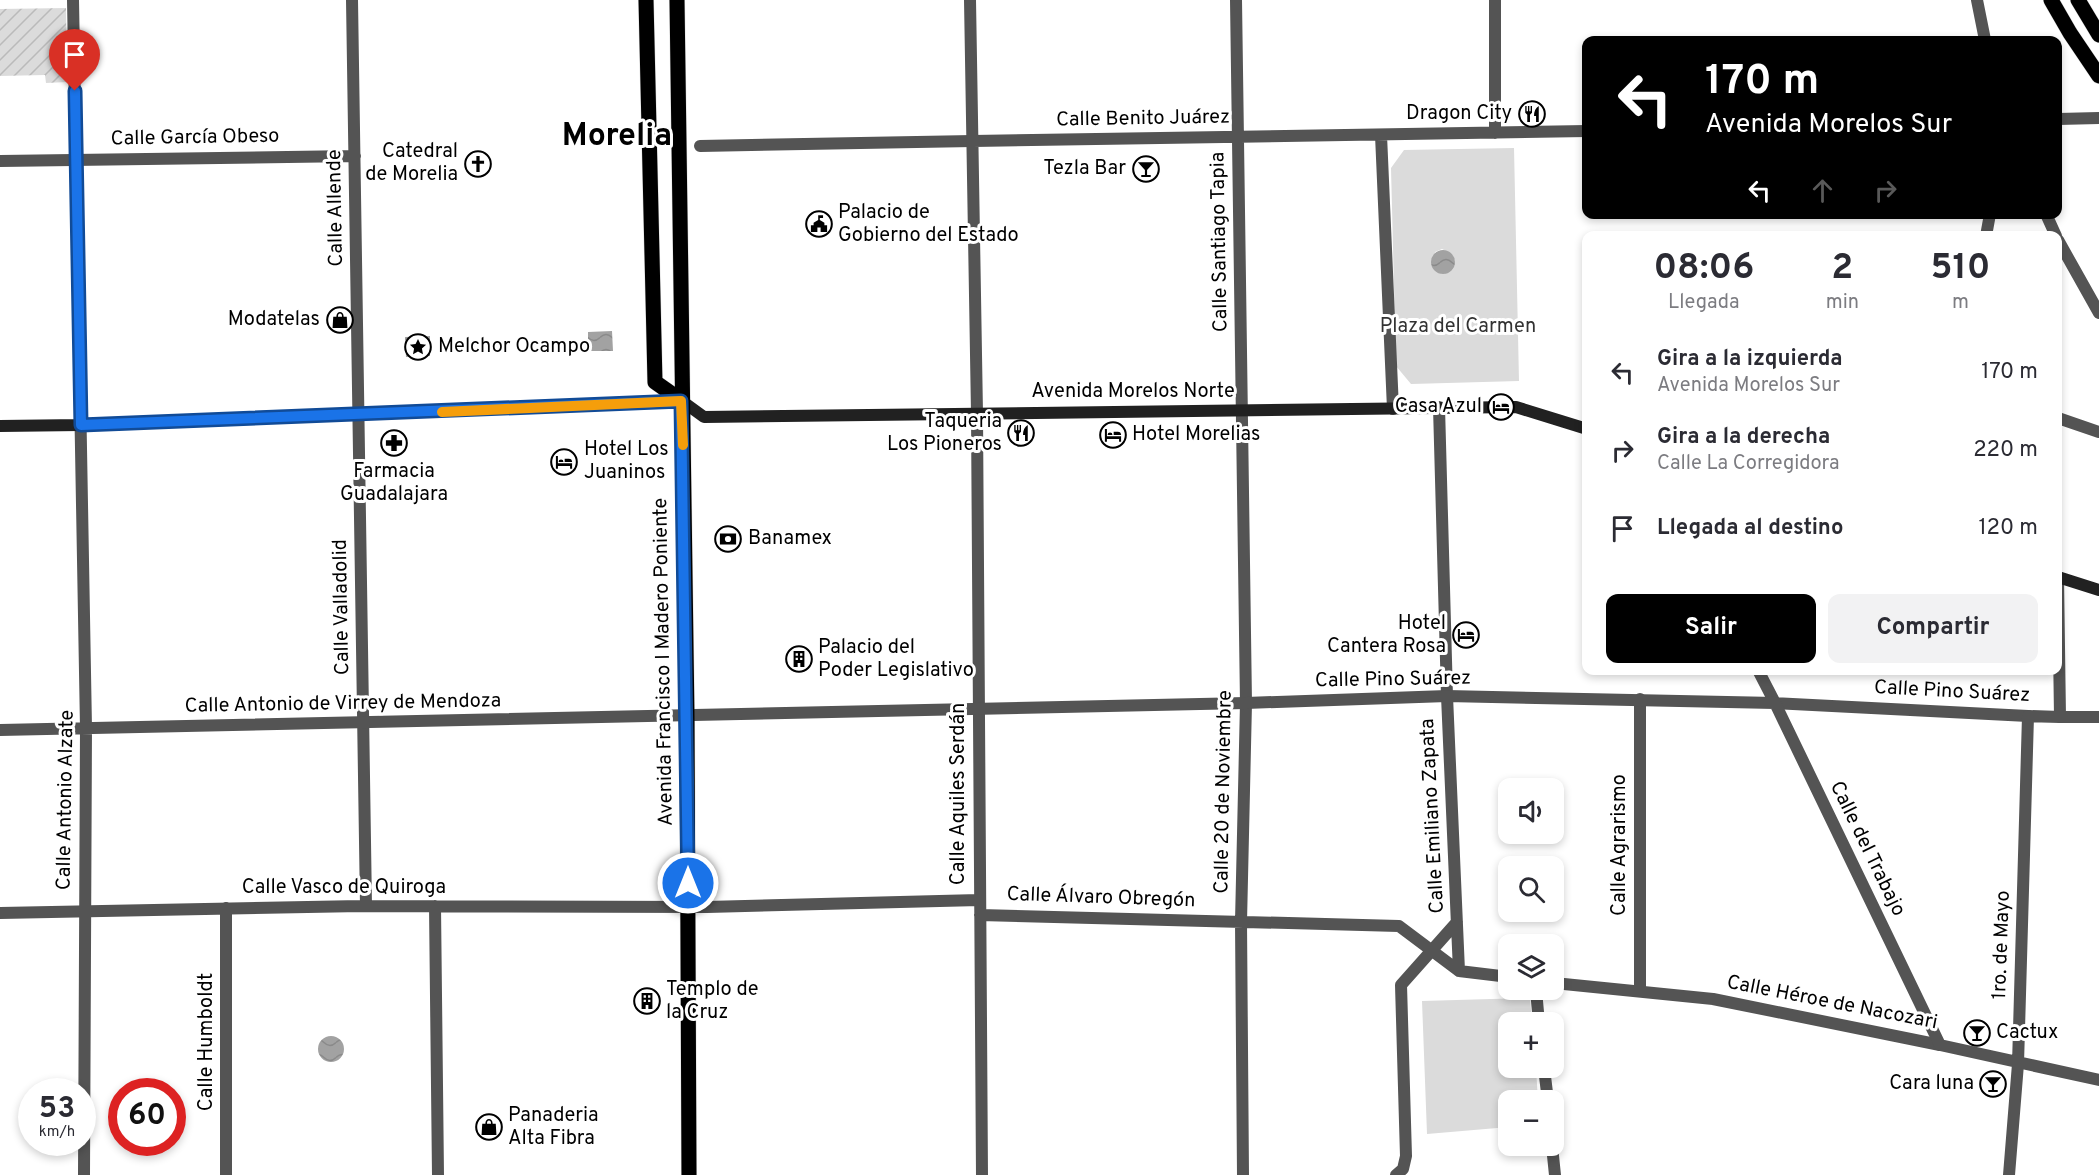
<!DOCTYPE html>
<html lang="es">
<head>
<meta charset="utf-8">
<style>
  body { margin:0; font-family:Overpass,sans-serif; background:#f2f2f3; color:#2b2b33; height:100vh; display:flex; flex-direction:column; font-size:22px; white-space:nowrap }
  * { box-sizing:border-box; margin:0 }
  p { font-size:20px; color:#7c7c81 }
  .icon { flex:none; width:33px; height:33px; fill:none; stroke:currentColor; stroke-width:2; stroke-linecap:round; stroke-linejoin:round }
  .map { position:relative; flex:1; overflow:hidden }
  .side { position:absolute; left:1582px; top:231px; width:480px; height:444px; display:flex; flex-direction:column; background:#fff; border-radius:12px; box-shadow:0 3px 9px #0003 }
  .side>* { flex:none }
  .hud { position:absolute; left:1582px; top:36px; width:480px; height:183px; border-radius:12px; box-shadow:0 3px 9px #0003; background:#000; color:#fff; overflow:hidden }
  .buttons { position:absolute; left:1498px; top:778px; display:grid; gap:12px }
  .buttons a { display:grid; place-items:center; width:66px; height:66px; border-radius:12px; background:#fff; box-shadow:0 3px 9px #0003; font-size:30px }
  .speed { position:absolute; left:18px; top:1078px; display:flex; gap:12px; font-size:30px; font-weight:700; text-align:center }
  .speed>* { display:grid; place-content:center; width:78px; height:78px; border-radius:50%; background:#fff; box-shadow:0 3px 9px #0003; line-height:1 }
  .speed small { font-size:15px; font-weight:400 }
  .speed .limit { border:9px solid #d22; background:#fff; color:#111 }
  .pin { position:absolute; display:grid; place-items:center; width:51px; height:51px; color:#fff; margin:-62px -26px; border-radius:50% 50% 50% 0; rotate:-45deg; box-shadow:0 0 6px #0007 }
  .pin .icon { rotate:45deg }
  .me { position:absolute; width:66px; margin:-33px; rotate:0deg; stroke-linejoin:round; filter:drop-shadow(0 0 4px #0008) }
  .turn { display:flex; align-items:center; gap:21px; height:126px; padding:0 24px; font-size:27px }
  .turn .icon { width:78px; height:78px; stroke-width:2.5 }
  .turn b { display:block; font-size:42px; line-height:51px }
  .lanes { display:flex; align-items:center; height:57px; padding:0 24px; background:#0003; justify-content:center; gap:30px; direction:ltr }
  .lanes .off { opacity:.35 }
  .eta { display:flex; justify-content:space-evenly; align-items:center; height:102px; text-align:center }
  .eta b { font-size:36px; font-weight:700; line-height:42px }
  .cta { display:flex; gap:12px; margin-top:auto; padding:12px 24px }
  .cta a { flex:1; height:69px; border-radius:12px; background:#000; color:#fff; font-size:24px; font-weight:700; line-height:69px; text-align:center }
  .cta a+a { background:#f2f2f3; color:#2b2b33 }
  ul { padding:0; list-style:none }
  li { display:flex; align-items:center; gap:18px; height:78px; padding:0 24px }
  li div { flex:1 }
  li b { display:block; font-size:22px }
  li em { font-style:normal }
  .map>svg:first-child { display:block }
</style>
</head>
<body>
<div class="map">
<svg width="2099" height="1175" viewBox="0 0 2099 1175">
  <defs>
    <pattern id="garden-furrows" width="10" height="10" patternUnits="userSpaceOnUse" patternTransform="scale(1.5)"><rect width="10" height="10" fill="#dbdbdb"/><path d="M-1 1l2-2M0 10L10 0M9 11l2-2" fill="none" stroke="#bababa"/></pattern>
    <pattern id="water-waves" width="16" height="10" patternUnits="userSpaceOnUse" patternTransform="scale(1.5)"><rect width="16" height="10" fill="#a2a2a2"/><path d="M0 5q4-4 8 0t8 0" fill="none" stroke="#8a8a8a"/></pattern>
  </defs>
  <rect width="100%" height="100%" fill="#fff"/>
  <path fill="#dbdbdb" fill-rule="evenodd" d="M1514,148L1519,381L1411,384L1396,366L1391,168L1404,150ZM1442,249L1452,254L1455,261L1453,269L1442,274L1432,267L1435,252Z
    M1530,998L1532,1023H1509V1068H1536L1538,1101H1509V1127L1427,1134L1422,1001Z"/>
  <path fill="url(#garden-furrows)" d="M66,8L67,82L46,83L45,75L0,76V9Z"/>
  <path fill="url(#water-waves)" d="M1431 262a12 12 0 1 1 24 0a12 12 0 1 1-24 0Z
    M612,331L613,351H588V332Z
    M430,336V356L406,357L405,337Z
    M318 1049a13 13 0 1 1 26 0a13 13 0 1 1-26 0Z"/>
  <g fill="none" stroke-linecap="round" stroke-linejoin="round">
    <g stroke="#dbdbdb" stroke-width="16">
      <path id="primary" d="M646,0L655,382L682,401
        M677,0L687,716L689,1175
        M2051,0L2070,33L2099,76
        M2078,0L2099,35"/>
    </g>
    <path stroke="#545454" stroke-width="12" d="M700,146L973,141"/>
    <path stroke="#545454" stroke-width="12" d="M352,0L366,906
      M970,0L977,413L982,1175
      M1236,0L1246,703L1241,922L1243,1175
      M1495,0V133
      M2058,119L2099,118
      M1381,135L1393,409
      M973,141L1587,131
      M0,161L355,156
      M1986,236L1990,214
      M1439,407L1447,696L1459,971
      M2058,418L2099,432
      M1758,670L1775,703L2028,716
      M2060,717H2099
      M435,906L438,1175
      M226,908V1175
      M0,913L361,906L707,907L979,900
      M980,915L1399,926L1459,971L1509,977
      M1554,983L1713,999L1940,1045
      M1640,991V699
      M1396,1175L1403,1169L1406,1156L1401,985L1457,922"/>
    <path stroke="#545454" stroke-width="12" d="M73,0L86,728L84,1175
      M1977,0L1985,40
      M2046,214L2056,236
      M2058,240L2099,313
      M0,730L1246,703L1447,696L1775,703L1940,1045L2099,1080
      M1536,990L1539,1023
      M1544,1068L1548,1101
      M1552,1146L1555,1175
      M2009,1175L2018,1064L2028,716L2060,717L2058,577"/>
    <path stroke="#212121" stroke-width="12" d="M0,426L81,425L682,401L704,417L1516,407L1587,429
      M2058,577L2099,590"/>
    <use href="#primary" stroke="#000" stroke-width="15"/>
  </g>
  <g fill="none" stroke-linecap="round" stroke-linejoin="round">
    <g stroke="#114b97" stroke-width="15">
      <path id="route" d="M75,91L81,425L681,401L688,883"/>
    </g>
    <use href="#route" stroke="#1a73e8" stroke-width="10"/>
    <path stroke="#f59e0b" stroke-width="10" d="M442,412L681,401L683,445"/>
  </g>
  <defs>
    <g id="restaurant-ring" transform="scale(1.35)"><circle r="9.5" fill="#fff" stroke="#000" stroke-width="1.5"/><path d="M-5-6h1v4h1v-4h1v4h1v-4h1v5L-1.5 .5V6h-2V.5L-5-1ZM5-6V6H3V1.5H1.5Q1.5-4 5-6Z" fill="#000"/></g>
    <g id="church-ring" transform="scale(1.35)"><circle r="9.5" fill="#fff" stroke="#000" stroke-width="1.5"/><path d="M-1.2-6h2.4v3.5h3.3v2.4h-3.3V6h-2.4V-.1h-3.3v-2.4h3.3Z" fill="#000"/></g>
    <g id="bar-ring" transform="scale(1.35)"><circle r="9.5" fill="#fff" stroke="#000" stroke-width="1.5"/><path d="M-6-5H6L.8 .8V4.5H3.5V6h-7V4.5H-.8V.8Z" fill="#000"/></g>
    <g id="civic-ring" transform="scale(1.35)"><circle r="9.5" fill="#fff" stroke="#000" stroke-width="1.5"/><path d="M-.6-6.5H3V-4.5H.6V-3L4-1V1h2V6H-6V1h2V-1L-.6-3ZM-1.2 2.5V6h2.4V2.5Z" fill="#000"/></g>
    <g id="shop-ring" transform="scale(1.35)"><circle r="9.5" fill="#fff" stroke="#000" stroke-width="1.5"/><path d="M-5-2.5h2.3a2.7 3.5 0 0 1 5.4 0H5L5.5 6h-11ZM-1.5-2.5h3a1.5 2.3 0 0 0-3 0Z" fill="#000"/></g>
    <g id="sight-ring" transform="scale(1.35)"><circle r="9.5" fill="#fff" stroke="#000" stroke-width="1.5"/><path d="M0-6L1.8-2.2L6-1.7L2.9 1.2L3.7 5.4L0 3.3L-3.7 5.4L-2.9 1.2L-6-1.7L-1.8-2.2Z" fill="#000"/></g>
    <g id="hotel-ring" transform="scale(1.35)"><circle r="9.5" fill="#fff" stroke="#000" stroke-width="1.5"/><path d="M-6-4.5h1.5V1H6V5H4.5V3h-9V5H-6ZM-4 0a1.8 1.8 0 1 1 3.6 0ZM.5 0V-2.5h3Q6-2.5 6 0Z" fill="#000"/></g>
    <g id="pharmacy-ring" transform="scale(1.35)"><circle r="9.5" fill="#fff" stroke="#000" stroke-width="1.5"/><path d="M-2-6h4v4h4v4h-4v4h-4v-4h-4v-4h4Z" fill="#000"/></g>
    <g id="bank-ring" transform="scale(1.35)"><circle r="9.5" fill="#fff" stroke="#000" stroke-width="1.5"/><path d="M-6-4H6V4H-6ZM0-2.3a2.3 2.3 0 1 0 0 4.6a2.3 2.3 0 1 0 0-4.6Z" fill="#000"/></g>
    <g id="building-ring" transform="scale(1.35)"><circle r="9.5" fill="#fff" stroke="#000" stroke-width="1.5"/><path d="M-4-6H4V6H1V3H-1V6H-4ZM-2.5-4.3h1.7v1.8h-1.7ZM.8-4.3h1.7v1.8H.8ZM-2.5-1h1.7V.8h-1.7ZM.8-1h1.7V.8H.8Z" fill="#000"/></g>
  </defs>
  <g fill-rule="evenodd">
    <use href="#restaurant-ring" x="1532" y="114"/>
    <use href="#church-ring" x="478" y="164"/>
    <use href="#bar-ring" x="1146" y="169"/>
    <use href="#civic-ring" x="819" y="224"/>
    <use href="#shop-ring" x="340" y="320"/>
    <use href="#sight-ring" x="418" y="347"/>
    <use href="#hotel-ring" x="1501" y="407"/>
    <use href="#restaurant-ring" x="1021" y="433"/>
    <use href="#hotel-ring" x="1113" y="435"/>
    <use href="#pharmacy-ring" x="394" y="443"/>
    <use href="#hotel-ring" x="564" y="462"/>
    <use href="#bank-ring" x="728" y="539"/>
    <use href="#hotel-ring" x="1466" y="635"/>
    <use href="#building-ring" x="799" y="659"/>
    <use href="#building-ring" x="647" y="1001"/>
    <use href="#bar-ring" x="1977" y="1033"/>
    <use href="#bar-ring" x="1993" y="1084"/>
    <use href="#shop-ring" x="489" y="1127"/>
  </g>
  <g text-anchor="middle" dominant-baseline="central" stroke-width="6" stroke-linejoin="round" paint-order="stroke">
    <g font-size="20" fill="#000" stroke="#fff" text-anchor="start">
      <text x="1512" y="114" text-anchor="end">Dragon City</text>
      <text x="458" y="152" text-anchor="end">Catedral<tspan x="458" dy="23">de Morelia</tspan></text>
      <text x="1126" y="169" text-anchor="end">Tezla Bar</text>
      <text x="838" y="213">Palacio de<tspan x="838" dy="23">Gobierno del Estado</tspan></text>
      <text x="320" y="320" text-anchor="end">Modatelas</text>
      <text x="438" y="347">Melchor Ocampo</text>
      <text x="1482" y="407" text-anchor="end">Casa Azul</text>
      <text x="1002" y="422" text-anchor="end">Taqueria<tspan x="1002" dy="23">Los Pioneros</tspan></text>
      <text x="1132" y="435">Hotel Morelias</text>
      <text x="584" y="450">Hotel Los<tspan x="584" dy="23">Juaninos</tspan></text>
      <text x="394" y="472" text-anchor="middle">Farmacia<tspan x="394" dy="23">Guadalajara</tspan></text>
      <text x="748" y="539">Banamex</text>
      <text x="1446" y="624" text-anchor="end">Hotel<tspan x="1446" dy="23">Cantera Rosa</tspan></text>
      <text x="818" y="648">Palacio del<tspan x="818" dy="23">Poder Legislativo</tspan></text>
      <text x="666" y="990">Templo de<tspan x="666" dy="23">la Cruz</tspan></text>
      <text x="1996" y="1033">Cactux</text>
      <text x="1974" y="1084" text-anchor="end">Cara luna</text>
      <text x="508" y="1116">Panaderia<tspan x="508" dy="23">Alta Fibra</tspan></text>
    </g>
    <g font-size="20" fill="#000" stroke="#fff">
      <text transform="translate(1143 119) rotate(-1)">Calle Benito Juárez</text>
      <text transform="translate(195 138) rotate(-1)">Calle García Obeso</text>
      <text transform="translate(336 208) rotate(-91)">Calle Allende</text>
      <text transform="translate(1220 242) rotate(-91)">Calle Santiago Tapia</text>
      <text x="1133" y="392">Avenida Morelos Norte</text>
      <text transform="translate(342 607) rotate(-91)">Calle Valladolid</text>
      <text transform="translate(664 662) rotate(-91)">Avenida Francisco I Madero Poniente</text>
      <text transform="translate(1393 680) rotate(-1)">Calle Pino Suárez</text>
      <text transform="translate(1952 692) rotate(3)">Calle Pino Suárez</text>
      <text transform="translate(343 704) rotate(-1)">Calle Antonio de Virrey de Mendoza</text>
      <text transform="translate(1224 792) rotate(-89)">Calle 20 de Noviembre</text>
      <text transform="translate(959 794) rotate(-90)">Calle Aquiles Serdán</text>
      <text transform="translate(66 800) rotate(-89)">Calle Antonio Alzate</text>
      <text transform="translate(1433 816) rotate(-93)">Calle Emiliano Zapata</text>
      <text transform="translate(1620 845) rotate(-90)">Calle Agrarismo</text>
      <text transform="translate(1867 849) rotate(64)">Calle del Trabajo</text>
      <text x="344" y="888">Calle Vasco de Quiroga</text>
      <text transform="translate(1101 898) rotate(2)">Calle Álvaro Obregón</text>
      <text transform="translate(2002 945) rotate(-88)">1ro. de Mayo</text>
      <text transform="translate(1832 1003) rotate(11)">Calle Héroe de Nacozari</text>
      <text transform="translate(207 1042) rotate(-90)">Calle Humboldt</text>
    </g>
    <g font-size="20" fill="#323232" stroke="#fff">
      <text x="1458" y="327">Plaza del Carmen</text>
    </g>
    <g font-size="32" font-weight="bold" fill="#000" stroke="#fff">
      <text x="617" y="137">Morelia</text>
    </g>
  </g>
</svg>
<div class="buttons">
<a><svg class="icon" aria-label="sound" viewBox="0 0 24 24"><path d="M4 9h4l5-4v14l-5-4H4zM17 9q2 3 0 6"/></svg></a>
<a><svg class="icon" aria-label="search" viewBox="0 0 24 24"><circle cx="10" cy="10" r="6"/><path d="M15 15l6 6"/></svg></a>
<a><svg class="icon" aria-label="layers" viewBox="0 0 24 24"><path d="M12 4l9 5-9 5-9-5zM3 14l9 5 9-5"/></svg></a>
<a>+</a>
<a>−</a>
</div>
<div class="speed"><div>53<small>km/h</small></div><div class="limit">60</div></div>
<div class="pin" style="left:75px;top:91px;background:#d93025"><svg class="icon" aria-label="arrive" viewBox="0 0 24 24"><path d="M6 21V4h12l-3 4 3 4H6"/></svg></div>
<svg class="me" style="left:688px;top:883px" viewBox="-20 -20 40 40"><circle r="17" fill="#1a73e8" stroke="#fff" stroke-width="3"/><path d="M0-11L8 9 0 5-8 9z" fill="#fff"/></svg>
<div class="hud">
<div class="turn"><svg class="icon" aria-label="left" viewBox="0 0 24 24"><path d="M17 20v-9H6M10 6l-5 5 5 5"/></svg><div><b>170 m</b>Avenida Morelos Sur</div></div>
<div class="lanes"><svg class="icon" aria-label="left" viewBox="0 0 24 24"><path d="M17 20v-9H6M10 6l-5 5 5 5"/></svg><svg class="icon off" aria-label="ahead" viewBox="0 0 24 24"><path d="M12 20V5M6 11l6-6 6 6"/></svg><svg class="icon off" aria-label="right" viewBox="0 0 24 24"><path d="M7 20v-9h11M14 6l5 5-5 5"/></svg></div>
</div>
<section class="side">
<div class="eta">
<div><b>08:06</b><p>Llegada</p></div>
<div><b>2</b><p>min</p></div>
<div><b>510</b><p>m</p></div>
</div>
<ul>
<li><svg class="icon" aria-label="left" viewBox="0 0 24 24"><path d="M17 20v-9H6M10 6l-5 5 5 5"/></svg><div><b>Gira a la izquierda</b><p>Avenida Morelos Sur</p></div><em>170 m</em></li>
<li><svg class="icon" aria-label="right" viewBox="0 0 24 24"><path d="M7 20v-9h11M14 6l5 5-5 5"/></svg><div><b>Gira a la derecha</b><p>Calle La Corregidora</p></div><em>220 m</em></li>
<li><svg class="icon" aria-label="arrive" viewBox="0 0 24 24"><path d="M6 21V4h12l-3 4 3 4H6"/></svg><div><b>Llegada al destino</b></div><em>120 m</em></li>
</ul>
<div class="cta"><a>Salir</a><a>Compartir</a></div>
</section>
</div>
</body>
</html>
